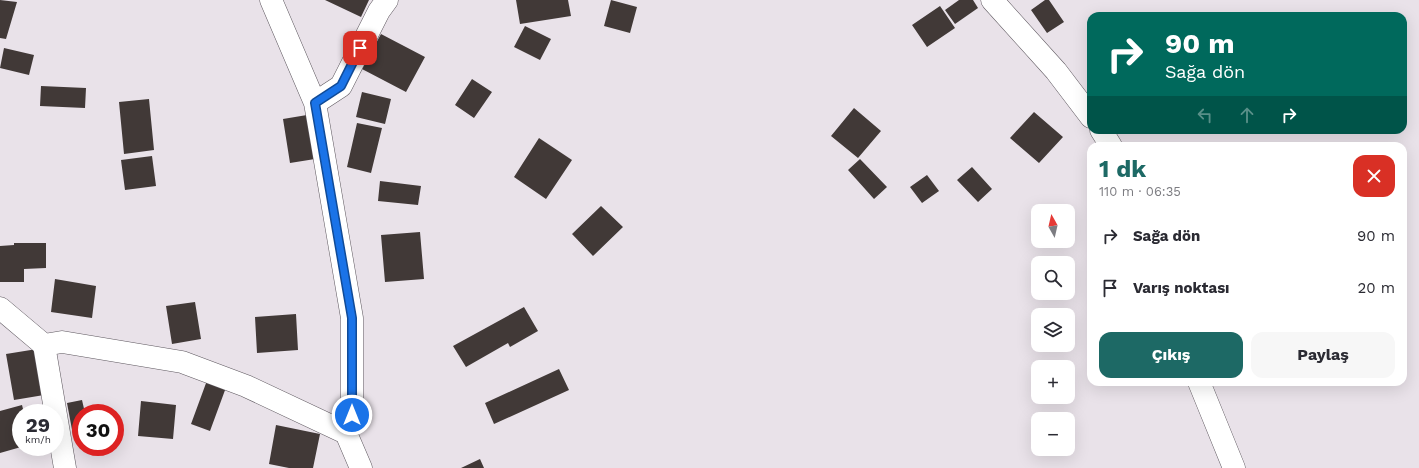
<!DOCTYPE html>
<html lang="tr">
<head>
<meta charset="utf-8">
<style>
  body { margin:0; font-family:"Work Sans",sans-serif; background:#f7f7f7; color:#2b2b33; height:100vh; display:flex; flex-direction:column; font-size:15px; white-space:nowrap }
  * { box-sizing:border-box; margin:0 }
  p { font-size:13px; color:#7c7c81 }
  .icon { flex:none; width:22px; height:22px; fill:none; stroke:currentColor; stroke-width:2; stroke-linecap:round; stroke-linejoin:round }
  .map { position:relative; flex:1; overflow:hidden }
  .side { position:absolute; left:1087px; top:142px; width:320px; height:244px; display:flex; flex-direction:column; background:#fff; border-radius:12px; box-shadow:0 4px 16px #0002 }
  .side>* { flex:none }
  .banner { position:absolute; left:1087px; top:12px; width:320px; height:122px; border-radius:12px; box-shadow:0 4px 16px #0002; background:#00695c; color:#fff; overflow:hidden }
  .needle { width:26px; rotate:352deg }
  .tools { position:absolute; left:1031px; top:204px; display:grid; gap:8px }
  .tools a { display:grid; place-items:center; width:44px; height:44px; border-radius:8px; background:#fff; box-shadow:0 4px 16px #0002; font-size:20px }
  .speed { position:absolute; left:12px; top:404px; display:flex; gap:8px; font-size:20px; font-weight:700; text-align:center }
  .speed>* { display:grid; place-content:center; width:52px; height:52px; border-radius:50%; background:#fff; box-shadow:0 4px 16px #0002; line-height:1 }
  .speed small { font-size:10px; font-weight:400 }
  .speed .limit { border:6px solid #d22; background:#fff; color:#111 }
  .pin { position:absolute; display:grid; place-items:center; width:34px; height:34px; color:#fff; margin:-17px; border-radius:8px; box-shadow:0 2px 6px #0006 }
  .me { position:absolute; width:44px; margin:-22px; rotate:0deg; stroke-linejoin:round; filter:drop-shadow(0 0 3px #0008) }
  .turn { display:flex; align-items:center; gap:14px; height:84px; padding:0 12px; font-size:18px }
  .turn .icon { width:52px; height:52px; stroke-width:2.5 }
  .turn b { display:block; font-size:28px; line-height:34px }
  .lanes { display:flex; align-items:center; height:38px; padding:0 12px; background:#0003; justify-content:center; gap:20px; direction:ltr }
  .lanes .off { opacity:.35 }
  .round { display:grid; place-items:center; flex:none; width:42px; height:42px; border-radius:12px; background:#f7f7f7 }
  .head { display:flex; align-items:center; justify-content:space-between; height:68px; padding:0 12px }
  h1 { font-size:24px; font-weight:700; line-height:30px; color:#1d6965 }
  .action { display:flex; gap:8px; margin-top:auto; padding:8px 12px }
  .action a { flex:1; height:46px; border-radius:12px; background:#1d6965; color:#fff; font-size:16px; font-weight:700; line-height:46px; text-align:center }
  .action a+a { background:#f7f7f7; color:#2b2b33 }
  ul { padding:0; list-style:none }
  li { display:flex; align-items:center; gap:12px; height:52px; padding:0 12px }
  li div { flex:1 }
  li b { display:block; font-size:15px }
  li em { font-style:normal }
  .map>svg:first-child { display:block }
</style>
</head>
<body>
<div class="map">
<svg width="1419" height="468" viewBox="0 0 1419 468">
  <rect width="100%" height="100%" fill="#e9e2e9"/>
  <path fill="#413937" d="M0,0L17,2L6,39L0,38Z
    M325,0H369L361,17Z
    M516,0H568L571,16L520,24Z
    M611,0L637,7L630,33L604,26Z
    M959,0H973L978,8L955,24L945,10Z
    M1045,0H1049L1064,22L1047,33L1031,10Z
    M940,6L955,28L927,47L912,25Z
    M525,26L551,39L540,60L514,47Z
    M381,34L425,57L406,92L362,69Z
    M4,48L34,55L29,75L0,68Z
    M472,79L492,92L474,118L455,105Z
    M41,86L86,88L85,108L40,106Z
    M362,92L391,99L385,124L356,117Z
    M149,99L154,150L124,154L119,102Z
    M854,108L881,131L858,158L831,136Z
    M1034,112L1063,137L1039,163L1010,138Z
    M307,115L315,159L290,163L283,119Z
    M357,123L382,128L371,173L347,167Z
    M539,138L572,160L546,199L514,177Z
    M152,156L156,186L125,190L121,160Z
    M860,159L887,187L874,199L848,170Z
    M972,167L992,189L978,202L957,180Z
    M927,175L939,191L922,203L910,187Z
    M380,181L421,186L418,205L378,201Z
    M601,206L623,227L593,256L572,234Z
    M420,232L424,279L385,282L381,235Z
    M14,243H46V268L24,269V282H0V246L14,245Z
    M55,279L96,286L92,318L51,312Z
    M195,302L201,339L172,344L166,306Z
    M524,307L538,331L510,347L508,343L466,367L453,346Z
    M296,314L298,350L257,353L255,317Z
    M37,349L44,395L14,400L6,354Z
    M559,369L569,390L494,424L485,403Z
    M209,375L228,382L210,431L191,424Z
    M82,400L85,413H81V433L73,435L67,403Z
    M141,401L176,405L173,439L138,436Z
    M22,405L24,413H21V447L0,453V411Z
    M276,425L320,434L313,468H289L269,464Z
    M480,459L484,468H461Z"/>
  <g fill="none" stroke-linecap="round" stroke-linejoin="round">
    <g stroke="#5f5960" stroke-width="23">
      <path id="minor" d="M271,0L315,103L352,318V415L346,433
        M992,0L1056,71L1091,117
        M315,103L341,86L379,11L387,0
        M1101,130L1111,146
        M0,308L44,345L65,468
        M44,345L62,342L182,362L246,386L346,433L361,468
        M1199,382L1234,468"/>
    </g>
    <use href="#minor" stroke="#fff" stroke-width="22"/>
  </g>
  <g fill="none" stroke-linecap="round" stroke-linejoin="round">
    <g stroke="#114b97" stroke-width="10">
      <path id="route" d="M352,415V318L315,103L341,86L360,48"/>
    </g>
    <use href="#route" stroke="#1a73e8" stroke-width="7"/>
  </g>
</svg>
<div class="tools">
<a><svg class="needle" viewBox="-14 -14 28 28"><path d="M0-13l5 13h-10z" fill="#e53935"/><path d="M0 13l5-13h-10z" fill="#7c7c81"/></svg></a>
<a><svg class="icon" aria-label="search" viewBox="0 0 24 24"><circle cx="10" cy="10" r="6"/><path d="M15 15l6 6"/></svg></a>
<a><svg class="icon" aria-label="layers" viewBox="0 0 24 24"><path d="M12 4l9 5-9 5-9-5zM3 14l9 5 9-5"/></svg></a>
<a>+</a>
<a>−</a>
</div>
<div class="speed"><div>29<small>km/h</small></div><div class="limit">30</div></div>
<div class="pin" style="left:360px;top:48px;background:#d93025"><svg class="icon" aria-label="arrive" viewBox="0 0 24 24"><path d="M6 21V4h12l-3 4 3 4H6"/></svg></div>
<svg class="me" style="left:352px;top:415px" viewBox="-20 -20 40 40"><circle r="17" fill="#1a73e8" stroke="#fff" stroke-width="3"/><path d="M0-11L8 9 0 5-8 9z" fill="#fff"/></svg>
<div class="banner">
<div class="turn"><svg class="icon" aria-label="right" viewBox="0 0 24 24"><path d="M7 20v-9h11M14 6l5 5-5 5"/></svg><div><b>90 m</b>Sağa dön</div></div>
<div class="lanes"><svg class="icon off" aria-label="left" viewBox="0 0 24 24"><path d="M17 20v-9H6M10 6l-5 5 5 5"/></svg><svg class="icon off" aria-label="ahead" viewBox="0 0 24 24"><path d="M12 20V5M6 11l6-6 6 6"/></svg><svg class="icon" aria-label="right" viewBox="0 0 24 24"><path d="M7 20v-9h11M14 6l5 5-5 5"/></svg></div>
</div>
<section class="side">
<div class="head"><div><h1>1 dk</h1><p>110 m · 06:35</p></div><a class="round" style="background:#d93025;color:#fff"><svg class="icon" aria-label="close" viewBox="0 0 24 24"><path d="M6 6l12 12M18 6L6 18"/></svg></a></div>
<ul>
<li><svg class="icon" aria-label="right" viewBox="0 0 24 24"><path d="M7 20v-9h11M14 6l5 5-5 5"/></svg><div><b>Sağa dön</b></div><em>90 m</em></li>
<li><svg class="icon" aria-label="arrive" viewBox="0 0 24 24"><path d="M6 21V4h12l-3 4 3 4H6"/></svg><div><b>Varış noktası</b></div><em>20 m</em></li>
</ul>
<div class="action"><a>Çıkış</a><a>Paylaş</a></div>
</section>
</div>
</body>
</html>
